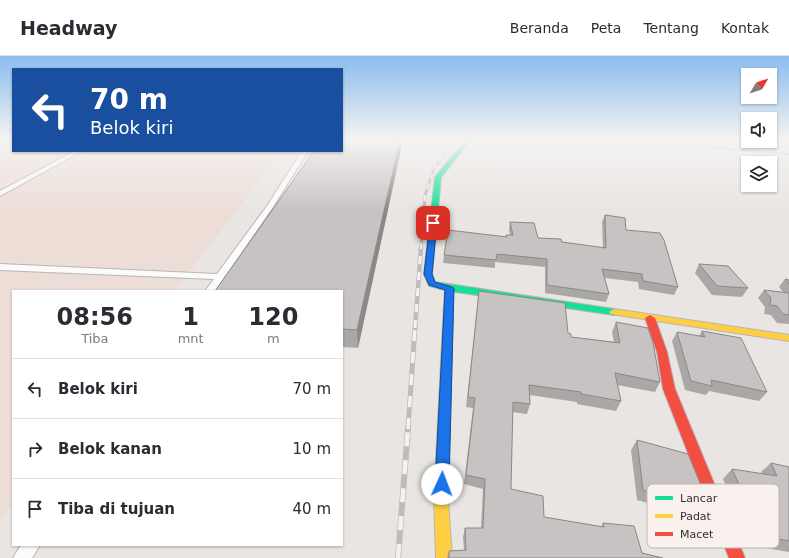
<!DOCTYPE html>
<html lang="id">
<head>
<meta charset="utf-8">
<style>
  body { margin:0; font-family:"DejaVu Sans",sans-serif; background:#f2f2f3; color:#2b2b33; height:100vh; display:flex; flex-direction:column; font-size:15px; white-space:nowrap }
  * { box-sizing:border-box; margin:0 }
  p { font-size:13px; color:#7c7c81 }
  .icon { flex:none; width:22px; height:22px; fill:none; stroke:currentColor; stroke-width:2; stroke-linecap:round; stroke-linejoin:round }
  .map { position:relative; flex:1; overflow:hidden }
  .side { position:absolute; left:12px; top:234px; width:331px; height:256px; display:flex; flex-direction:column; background:#fff; border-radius:0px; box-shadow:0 1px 3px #0004 }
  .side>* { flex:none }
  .guide { position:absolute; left:12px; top:12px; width:331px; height:84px; border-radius:0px; box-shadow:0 1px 3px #0004; background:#1a4fa0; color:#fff; overflow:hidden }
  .needle { width:26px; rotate:51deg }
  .fabs { position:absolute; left:741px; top:12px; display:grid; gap:8px }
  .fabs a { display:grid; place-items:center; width:36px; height:36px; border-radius:0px; background:#fff; box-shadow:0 1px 3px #0004; font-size:20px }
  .pin { position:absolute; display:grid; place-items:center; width:34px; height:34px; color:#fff; margin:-17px; border-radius:8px; box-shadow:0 2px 6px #0006 }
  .me { position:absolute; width:44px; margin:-22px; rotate:2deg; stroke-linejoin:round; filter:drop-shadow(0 0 3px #0008) }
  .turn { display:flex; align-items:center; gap:14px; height:84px; padding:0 12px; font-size:18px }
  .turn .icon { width:52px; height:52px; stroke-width:2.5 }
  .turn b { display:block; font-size:28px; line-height:34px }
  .eta { display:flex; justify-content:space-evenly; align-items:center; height:68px; text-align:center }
  .eta b { font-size:24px; font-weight:800; line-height:28px }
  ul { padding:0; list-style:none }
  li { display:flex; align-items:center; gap:12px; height:60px; padding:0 12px; border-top:1px solid #e1e1e2 }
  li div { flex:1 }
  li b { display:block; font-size:15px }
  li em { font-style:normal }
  header { display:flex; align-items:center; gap:24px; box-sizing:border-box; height:56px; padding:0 20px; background:#fff; border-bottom:1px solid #e1e1e2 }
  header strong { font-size:19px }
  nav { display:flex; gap:22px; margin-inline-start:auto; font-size:14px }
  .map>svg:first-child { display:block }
</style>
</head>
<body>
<header>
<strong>Headway</strong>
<nav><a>Beranda</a><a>Peta</a><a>Tentang</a><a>Kontak</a></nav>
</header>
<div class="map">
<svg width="789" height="502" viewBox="0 0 789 502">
  <rect width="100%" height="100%" fill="#e8e5e2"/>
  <path fill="#ecddd7" d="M0,84H13V95H282L175,235H13V448L0,465Z"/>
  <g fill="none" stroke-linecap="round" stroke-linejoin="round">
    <path fill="#9ecbf4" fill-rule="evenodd" d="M627,84L789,97V99L610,84Z"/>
    <g stroke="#b9b6b4" stroke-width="2">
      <path id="lane" d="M75,95H82L0,140V135Z
        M302,95H308L273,151L215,235H205L214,223L0,214V208L217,218L267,150Z
        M21,489H40L32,502H13Z"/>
    </g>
    <g stroke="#b9b6b4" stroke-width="2">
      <path id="fast" d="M466,84H471L441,121L432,218L435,226L614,253L617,254L619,256L617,258L614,259L449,235L429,230L424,218L435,121Z"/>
    </g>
    <g stroke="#b9b6b4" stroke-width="2">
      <path id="slow" d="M614,253L789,279V285L611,258L609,256Z
        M447,284L451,285L452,287L448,443L452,502H436L434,443L442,287L443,285Z"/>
    </g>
    <g stroke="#b9b6b4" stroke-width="2">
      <path id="jam" d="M449,229L453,232L452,287L451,289H443L442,287L445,232Z
        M650,259L655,262L667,296L675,333L745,502H729L663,333L657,296L645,262Z"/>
    </g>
    <use href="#lane" fill="#fcfbfb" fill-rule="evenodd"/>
    <use href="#fast" fill="#16e098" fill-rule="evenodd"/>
    <use href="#slow" fill="#ffcf43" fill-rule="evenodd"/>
    <use href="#jam" fill="#f24e42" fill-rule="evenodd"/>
    <g stroke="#bebdbd" stroke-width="2.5">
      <path id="rail-far4" d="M427,132L434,113L453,84"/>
    </g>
    <g stroke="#bebdbd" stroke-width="3">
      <path id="rail-far3" d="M421,193L425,139L428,131"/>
    </g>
    <g stroke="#bebdbd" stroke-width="4.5">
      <path id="rail-far2" d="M415,272L421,192"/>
    </g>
    <g stroke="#bebdbd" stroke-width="5">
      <path id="rail-far1" d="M408,373L415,271"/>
    </g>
    <g stroke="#bebdbd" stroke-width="6">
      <path id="rail" d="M398,502L408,372"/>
    </g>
    <use href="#rail-far4" stroke="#f9f1ed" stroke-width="1.5" stroke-dasharray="5" stroke-linecap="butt"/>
    <use href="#rail-far3" stroke="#f9f1ed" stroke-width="2" stroke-dasharray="6" stroke-linecap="butt"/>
    <use href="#rail-far2" stroke="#f9f1ed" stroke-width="3" stroke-dasharray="8" stroke-linecap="butt"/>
    <use href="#rail-far1" stroke="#f9f1ed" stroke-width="3.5" stroke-dasharray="11" stroke-linecap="butt"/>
    <use href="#rail" stroke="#f9f1ed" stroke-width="4.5" stroke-dasharray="14" stroke-linecap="butt"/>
  </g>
  <path fill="#aaa8a7" d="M342,84H403L358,292L342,291Z
    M605,159L626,174L678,231L674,239L639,233L638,226L605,222L609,238L606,246L545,237V211L495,206V212L443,207L444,199L506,181V179H510L509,173L510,166L538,182L562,186L603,192L602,166Z
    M699,208L748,232L742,241L712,239L695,217Z
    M785,223L789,224V268L777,267L771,259L764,258L765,251L758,242L764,234L783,236L779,231Z
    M479,235L568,277L571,281L614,286L612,276L616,266L660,326L655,336L617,329L621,345L616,355L577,348V346L530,339V348L527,358L512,356L511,433L544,461L601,471L603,467L642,497L663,502H447L449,495L464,494L463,481L465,472H481L483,433L464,428L473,352L466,351Z
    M702,275L767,336L759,345L709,335L706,339L685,334L672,285L677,276L699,280Z
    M637,384L706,452L697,461L637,444L631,394Z
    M771,407L789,411V496L752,490L723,423L732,413L762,418L761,416Z"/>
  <path fill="#8b8888" d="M400,84H403L358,292L357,274Z"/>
  <path fill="#c6c3c2" stroke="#8b8888" d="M342,84H400L357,274L342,273V235H215L314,95H342Z
    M605,159L625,162L626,174L660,177L664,184L678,231L643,225L642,218L602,213L609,238L547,229V203L497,198L496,204L444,199L448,174L507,181L506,179H513L510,166L534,167L538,182L561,183L562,186L606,192Z
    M699,208L728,210L748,232L717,230Z
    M785,223L789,224V228Z
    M764,234L789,237V259L783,258L777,250L770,249L771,242Z
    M479,235L565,247L568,277L571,278V281L620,287L616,266L648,272L653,287L660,326L615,317L621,345L581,338V336L529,329L530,348L513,346L511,433L543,440L544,461L604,471L603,467L634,470L642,497L663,502H449V495L466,494L465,472H483L485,423L466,419L475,342L468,341Z
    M702,275L741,282L767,336L711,324L712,330L691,325L677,276L705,281Z
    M637,384L688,398L700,427L706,452L643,434Z
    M771,407L789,411V485L763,480L732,413L777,420Z"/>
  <linearGradient id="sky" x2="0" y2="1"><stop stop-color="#8abded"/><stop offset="0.54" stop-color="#f5f3f2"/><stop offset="1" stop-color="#f5f3f2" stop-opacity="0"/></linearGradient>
  <rect width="789" height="155" fill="url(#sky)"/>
  <path fill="#1a73e8" stroke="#114b97" d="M433,165L437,167L432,218L435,226L452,231L454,232L449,428L447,433L442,435L437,433L435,428L445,234L429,229L424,218L430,167Z"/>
  <rect x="647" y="428" width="132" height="64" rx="6" fill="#f9f1ed" stroke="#beb7b4" stroke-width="1"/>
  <rect x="655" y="440" width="18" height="4" fill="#16e098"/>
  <rect x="655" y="458" width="18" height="4" fill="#ffcf43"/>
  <rect x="655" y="476" width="18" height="4" fill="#f24e42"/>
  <g font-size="11" fill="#33302e">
    <text x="680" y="446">Lancar</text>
    <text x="680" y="464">Padat</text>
    <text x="680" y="482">Macet</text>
  </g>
</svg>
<div class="fabs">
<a><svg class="needle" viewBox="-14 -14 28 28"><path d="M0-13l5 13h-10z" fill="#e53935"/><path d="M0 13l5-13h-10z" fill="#7c7c81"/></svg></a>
<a><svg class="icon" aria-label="sound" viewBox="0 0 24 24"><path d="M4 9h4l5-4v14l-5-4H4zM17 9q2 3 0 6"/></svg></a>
<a><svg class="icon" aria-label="layers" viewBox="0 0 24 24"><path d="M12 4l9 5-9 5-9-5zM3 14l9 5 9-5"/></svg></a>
</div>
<div class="pin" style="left:433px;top:167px;background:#d93025"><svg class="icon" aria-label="arrive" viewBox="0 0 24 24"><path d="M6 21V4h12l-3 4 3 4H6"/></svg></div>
<svg class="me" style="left:442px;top:428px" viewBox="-20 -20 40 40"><circle r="19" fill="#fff"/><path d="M0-13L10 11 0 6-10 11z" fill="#1a73e8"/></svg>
<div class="guide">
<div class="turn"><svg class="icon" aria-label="left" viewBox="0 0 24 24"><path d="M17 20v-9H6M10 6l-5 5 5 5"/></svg><div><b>70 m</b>Belok kiri</div></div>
</div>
<section class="side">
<div class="eta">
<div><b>08:56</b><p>Tiba</p></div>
<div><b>1</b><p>mnt</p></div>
<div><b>120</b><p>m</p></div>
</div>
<ul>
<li><svg class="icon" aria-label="left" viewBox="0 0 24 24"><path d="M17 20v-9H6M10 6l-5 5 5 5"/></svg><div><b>Belok kiri</b></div><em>70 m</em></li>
<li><svg class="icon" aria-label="right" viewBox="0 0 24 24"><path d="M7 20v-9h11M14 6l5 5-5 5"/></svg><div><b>Belok kanan</b></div><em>10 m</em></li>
<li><svg class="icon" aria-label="arrive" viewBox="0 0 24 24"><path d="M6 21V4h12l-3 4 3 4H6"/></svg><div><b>Tiba di tujuan</b></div><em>40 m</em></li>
</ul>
</section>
</div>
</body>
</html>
